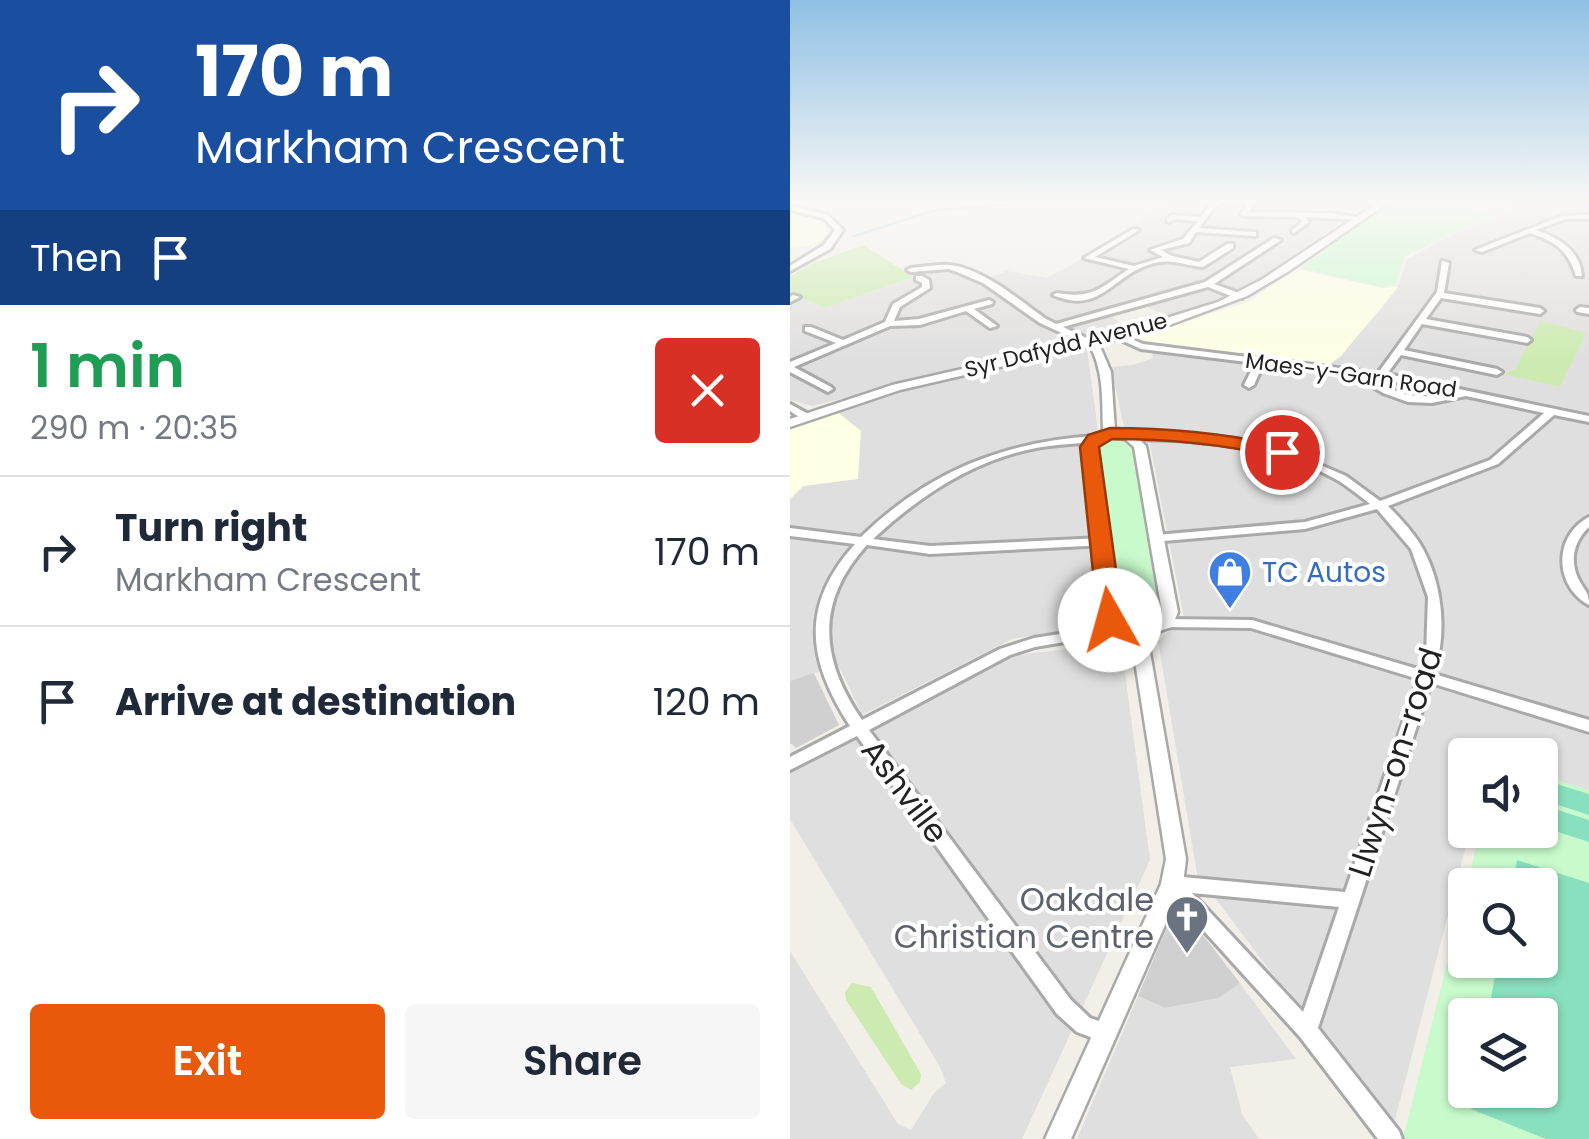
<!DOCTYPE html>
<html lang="en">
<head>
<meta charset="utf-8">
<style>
  body { margin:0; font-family:Poppins,sans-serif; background:#f6f6f7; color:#1f2937; height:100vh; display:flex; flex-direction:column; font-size:38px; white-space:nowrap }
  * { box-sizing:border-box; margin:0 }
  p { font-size:32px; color:#747a83 }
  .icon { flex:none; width:55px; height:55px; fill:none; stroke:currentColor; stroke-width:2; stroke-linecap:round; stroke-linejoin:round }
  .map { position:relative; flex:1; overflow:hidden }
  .panel { display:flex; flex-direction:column; background:#fff; width:790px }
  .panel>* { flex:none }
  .guide { background:#1a4fa0; color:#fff; overflow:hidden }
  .tools { position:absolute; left:658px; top:738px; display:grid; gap:20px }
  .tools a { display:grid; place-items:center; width:110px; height:110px; border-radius:10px; background:#fff; box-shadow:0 2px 8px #0004; font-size:50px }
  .pin { position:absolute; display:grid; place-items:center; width:85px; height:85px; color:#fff; margin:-42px; border:5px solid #fff; border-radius:50%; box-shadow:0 2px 10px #0007 }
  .me { position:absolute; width:110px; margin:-55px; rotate:353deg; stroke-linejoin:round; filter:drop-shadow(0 0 8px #0008) }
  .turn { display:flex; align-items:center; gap:35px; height:210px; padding:0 30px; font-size:45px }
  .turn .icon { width:130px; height:130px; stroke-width:2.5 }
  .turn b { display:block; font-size:70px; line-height:85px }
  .then { display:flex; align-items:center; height:95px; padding:0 30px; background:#0003; gap:20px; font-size:38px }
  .round { display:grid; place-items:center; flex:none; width:105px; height:105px; border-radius:10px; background:#f6f6f7 }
  .head { display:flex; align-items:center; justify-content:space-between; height:170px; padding:0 30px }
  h1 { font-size:60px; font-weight:600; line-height:75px; color:#1e9e55 }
  .action { display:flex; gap:20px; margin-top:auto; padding:20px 30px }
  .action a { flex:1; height:115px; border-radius:10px; background:#ea580c; color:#fff; font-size:40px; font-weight:600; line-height:115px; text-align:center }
  .action a+a { background:#f6f6f7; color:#1f2937 }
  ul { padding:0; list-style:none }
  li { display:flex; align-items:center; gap:30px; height:150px; padding:0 30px; border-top:2px solid #e0e1e3 }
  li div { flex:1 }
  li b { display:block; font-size:38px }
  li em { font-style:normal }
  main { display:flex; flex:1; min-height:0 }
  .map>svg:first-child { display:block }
</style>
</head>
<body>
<main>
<section class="panel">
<div class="guide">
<div class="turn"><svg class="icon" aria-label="right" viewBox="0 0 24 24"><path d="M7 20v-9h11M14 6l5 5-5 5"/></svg><div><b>170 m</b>Markham Crescent</div></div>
<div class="then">Then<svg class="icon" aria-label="arrive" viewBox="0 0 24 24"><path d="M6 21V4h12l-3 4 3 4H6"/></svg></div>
</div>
<div class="head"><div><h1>1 min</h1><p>290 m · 20:35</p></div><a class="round" style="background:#d93025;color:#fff"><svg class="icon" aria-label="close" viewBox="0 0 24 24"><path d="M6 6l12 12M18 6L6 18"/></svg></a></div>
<ul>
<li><svg class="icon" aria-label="right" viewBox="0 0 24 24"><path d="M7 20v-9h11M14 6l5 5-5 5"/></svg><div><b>Turn right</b><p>Markham Crescent</p></div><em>170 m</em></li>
<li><svg class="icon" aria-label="arrive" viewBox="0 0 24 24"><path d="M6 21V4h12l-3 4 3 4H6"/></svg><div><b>Arrive at destination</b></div><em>120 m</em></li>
</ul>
<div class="action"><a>Exit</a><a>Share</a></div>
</section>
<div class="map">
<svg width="799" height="1139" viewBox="0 0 799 1139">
  <rect width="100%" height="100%" fill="#f2efe9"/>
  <path fill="#e0dfdf" d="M380,200H589L562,214L468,283L431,300L377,316L353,305L319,314L332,325L257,348L22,406L0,400V293L35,308L151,268L187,282L217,271L257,278L312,248Z
    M709,200H799V790L750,775V755H675V830H680L604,1124L597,1121L526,1032L407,874L368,641L394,618L360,444L334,427L321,367L343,365L363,358L361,350L533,372L593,307L609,284L617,259L668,232L726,211Z
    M291,347L297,349L308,430L292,449L311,625L222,639L72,715L49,666L0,681V499L13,486L68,478L45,410L69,400Z
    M331,643L360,860L232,1139H0V951L108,1124L121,1130L144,1093L156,1083L150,1067L0,819V773L226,655Z
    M450,983L506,1059L440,1067L452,1114L469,1139H287L348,996L375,1008L429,998Z"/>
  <path fill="#ffffe5" d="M0,211L35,223L36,234L32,240L27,244L0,248Z
    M506,269L592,288L608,287L551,356L537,366L524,361L371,346L342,338L458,302Z
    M45,410L71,431L68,479L13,486L0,499V430Z"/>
  <path fill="#d0d0d0" d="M24,673L49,725L6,748L0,743V681Z
    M387,916L400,918L450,983L429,998L375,1008L348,996L379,922Z"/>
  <path fill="#cdebb0" d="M74,245L124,277L35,308L0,293V277L21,264Z
    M751,321L796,333L770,387L714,374L725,369Z
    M62,983L81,987L131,1074L130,1082L121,1090L111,1084L56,1000L55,992Z"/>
  <path fill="#c8facc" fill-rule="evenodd" d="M606,200H644L707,218L666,231L614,257L605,285L590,287L511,268L535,250L532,247Z
    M324,436L343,444L374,611C363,630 346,628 328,621L325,610L305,447L308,441Z
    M750,775L799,790V1139H609L615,1130L675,892V960H750V885H677L690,830H750ZM675,1015H750V1090H675Z"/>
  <path fill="#88e0be" d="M757,781L799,794V815L753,800Z
    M752,805L799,820V842L750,826Z
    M727,860L799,883V1139H756L681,1109L684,1090H750V1015H698L708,960H750V885H722Z"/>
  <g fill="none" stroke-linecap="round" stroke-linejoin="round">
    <path stroke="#aad3df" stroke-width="2.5" d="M64,236L146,210L286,200"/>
    <g stroke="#a9a9a9" stroke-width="6">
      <path id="minor" d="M423,200L464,202L459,212L540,213L571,218L568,220L515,217L519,222L504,233L502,232V230L512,222L508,217L454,216L451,214L458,204C424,200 428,203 409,228L463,232H466V236L406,232L399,243L371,250L382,256L409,262L437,244H443V248L413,267C390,265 382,257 358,265C321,277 310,315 263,295L267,293C304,299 310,288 339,269L294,258L343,229L349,230L305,257L344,266L373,257L360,250L393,239L408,221L384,219L379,222L377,221V219L382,215L411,217Z
        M0,206L38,215L53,230L40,249L0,271V266L34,245L45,230L34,218L0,210Z
        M799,215V219H775L746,230C769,238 790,250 792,276H786C777,249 766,242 740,233L692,252L685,250L772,216Z
        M484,238L491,240L424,284L452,294V298H446L418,287L273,327L301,340V344L298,345L250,323L193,283L167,272L159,269L121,272L117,270L121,268C134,267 148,264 160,265C194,269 229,300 256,319L266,324L415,282Z
        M652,261L659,263L654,293L750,308L754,311L750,314L651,298L636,319L737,337L741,340L737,343L632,324L614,350L707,369L712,372L707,375L611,355L597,374L799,416V422L764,415L708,464L598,506C610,518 625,534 633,549C653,586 657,634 644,674L799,720V732L641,683L528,1028L609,1131L612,1139H588L510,1037L376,889L373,884L376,879L382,876L555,892L628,679L461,628L376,627L369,623L376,619L462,620L631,670L636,655L638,597L621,549L587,509L515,529L362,542L360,539L362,536L366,535L515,522L580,504C570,496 560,488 549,481C485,445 410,439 339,439L334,436L339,433H391L447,439L505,454L556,476L590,501L700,460L754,413L676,396L642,403L618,402L593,393L566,376L473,364L464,385L459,388L454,385L465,363L351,349L320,335L327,333L353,344L588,373L647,292ZM580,377L591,379L663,394C628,399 610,397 580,377ZM402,893L549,907L513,1012Z
        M126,276H132L139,280L140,288L110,307L104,321L129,319L199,300L203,302L202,304L184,309L207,326L200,328L176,311L130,325L100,326L4,367L41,387L43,389L38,392L0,372V362L46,343L15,331V327H21L53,340L95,322L103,304L132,287V283L126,280Z
        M3,295L10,297L0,302V297Z
        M790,307L799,308V314L787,312L786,310Z
        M0,404L20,415V419H12L0,411Z
        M305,436L309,437V441C288,444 267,444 246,448C183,460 129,496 83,539L140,546L312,538L316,539L318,542L316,545L140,554L77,545C25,602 30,659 72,720L210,649L244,638L328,625L333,626L335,629L333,632L328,633L245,647L220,655L79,730L281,1000L300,1018L323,1026L326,1033L323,1040L316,1043L287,1032L267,1014L67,736L0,770V757L60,726C17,660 10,605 65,544L0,536V528L71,537C138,472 212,442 305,436Z
        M799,517V527C783,542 779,562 790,582C796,592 799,593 799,605C764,586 763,536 799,517Z"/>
    </g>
    <g stroke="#a9a9a9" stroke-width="5">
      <path id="tertiary" d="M592,200H602L499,271L457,296L382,324L309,344L321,372L325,430L343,433L356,446L388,612L382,627L357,635L396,859L393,884L281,1139H255L371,884L376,859L341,636L330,635L313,620L293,447L301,436L313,431C312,402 314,372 300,346L110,390L0,427V419L102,385L322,335L428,302L471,280ZM320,437L335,439L344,447L372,612L369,620L360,624L339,625L329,618L305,447L309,442Z"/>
    </g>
    <use href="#minor" fill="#fff" fill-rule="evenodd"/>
    <use href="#tertiary" fill="#fff" fill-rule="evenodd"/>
  </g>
  <linearGradient id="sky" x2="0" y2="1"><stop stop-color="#8fc0e4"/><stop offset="0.56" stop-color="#f9f8f5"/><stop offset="1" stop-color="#f9f8f5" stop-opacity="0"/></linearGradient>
  <rect width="799" height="360" fill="url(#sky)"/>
  <path fill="#ea580c" stroke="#983908" stroke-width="2.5" d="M320,428C382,428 438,433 499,448L502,452L492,458C435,444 381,439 322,439L309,447L333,620L320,628L308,620L290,447L298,435Z"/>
  <defs>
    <g id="shop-pin" transform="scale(2.25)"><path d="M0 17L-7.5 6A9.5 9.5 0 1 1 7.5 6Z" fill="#3f7fe0" stroke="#fff"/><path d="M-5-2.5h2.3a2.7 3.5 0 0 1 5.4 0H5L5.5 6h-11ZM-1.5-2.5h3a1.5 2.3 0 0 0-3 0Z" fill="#fff"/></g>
    <g id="church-pin" transform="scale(2.25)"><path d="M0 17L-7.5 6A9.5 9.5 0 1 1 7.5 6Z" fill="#6b7280" stroke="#fff"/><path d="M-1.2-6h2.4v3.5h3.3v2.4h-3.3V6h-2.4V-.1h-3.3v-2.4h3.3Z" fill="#fff"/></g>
  </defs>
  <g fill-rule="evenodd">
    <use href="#shop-pin" x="440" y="572"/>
    <use href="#church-pin" x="397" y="917"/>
  </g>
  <g text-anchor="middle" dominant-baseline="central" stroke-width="8" stroke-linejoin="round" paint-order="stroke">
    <g font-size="22" fill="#222" stroke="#fff">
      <text transform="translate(276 345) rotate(-14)">Syr Dafydd Avenue</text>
      <text transform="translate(561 375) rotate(8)">Maes-y-Garn Road</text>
    </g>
    <g font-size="28" fill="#366cbe" stroke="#fff" text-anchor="start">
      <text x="472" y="572">TC Autos</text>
    </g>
    <g font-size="32" fill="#222" stroke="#fff">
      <text transform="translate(605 762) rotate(-72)">Llwyn-on-road</text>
      <text transform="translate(115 791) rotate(53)">Ashville</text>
    </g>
    <g font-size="32" fill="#5b616d" stroke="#fff" text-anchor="end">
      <text x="364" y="899">Oakdale<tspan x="364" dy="37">Christian Centre</tspan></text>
    </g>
  </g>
</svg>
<div class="tools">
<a><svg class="icon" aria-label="sound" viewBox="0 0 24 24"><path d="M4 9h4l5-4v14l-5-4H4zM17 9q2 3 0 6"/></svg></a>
<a><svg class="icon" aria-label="search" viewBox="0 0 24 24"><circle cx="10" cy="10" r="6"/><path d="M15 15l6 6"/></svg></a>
<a><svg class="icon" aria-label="layers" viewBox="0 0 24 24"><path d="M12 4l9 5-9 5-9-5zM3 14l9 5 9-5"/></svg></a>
</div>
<div class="pin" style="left:492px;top:452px;background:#d93025"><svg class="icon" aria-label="arrive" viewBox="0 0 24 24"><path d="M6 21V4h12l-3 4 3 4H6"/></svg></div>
<svg class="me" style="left:320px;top:620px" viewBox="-20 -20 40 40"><circle r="19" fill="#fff"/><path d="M0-13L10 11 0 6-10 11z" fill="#ea580c"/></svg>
</div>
</main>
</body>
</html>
